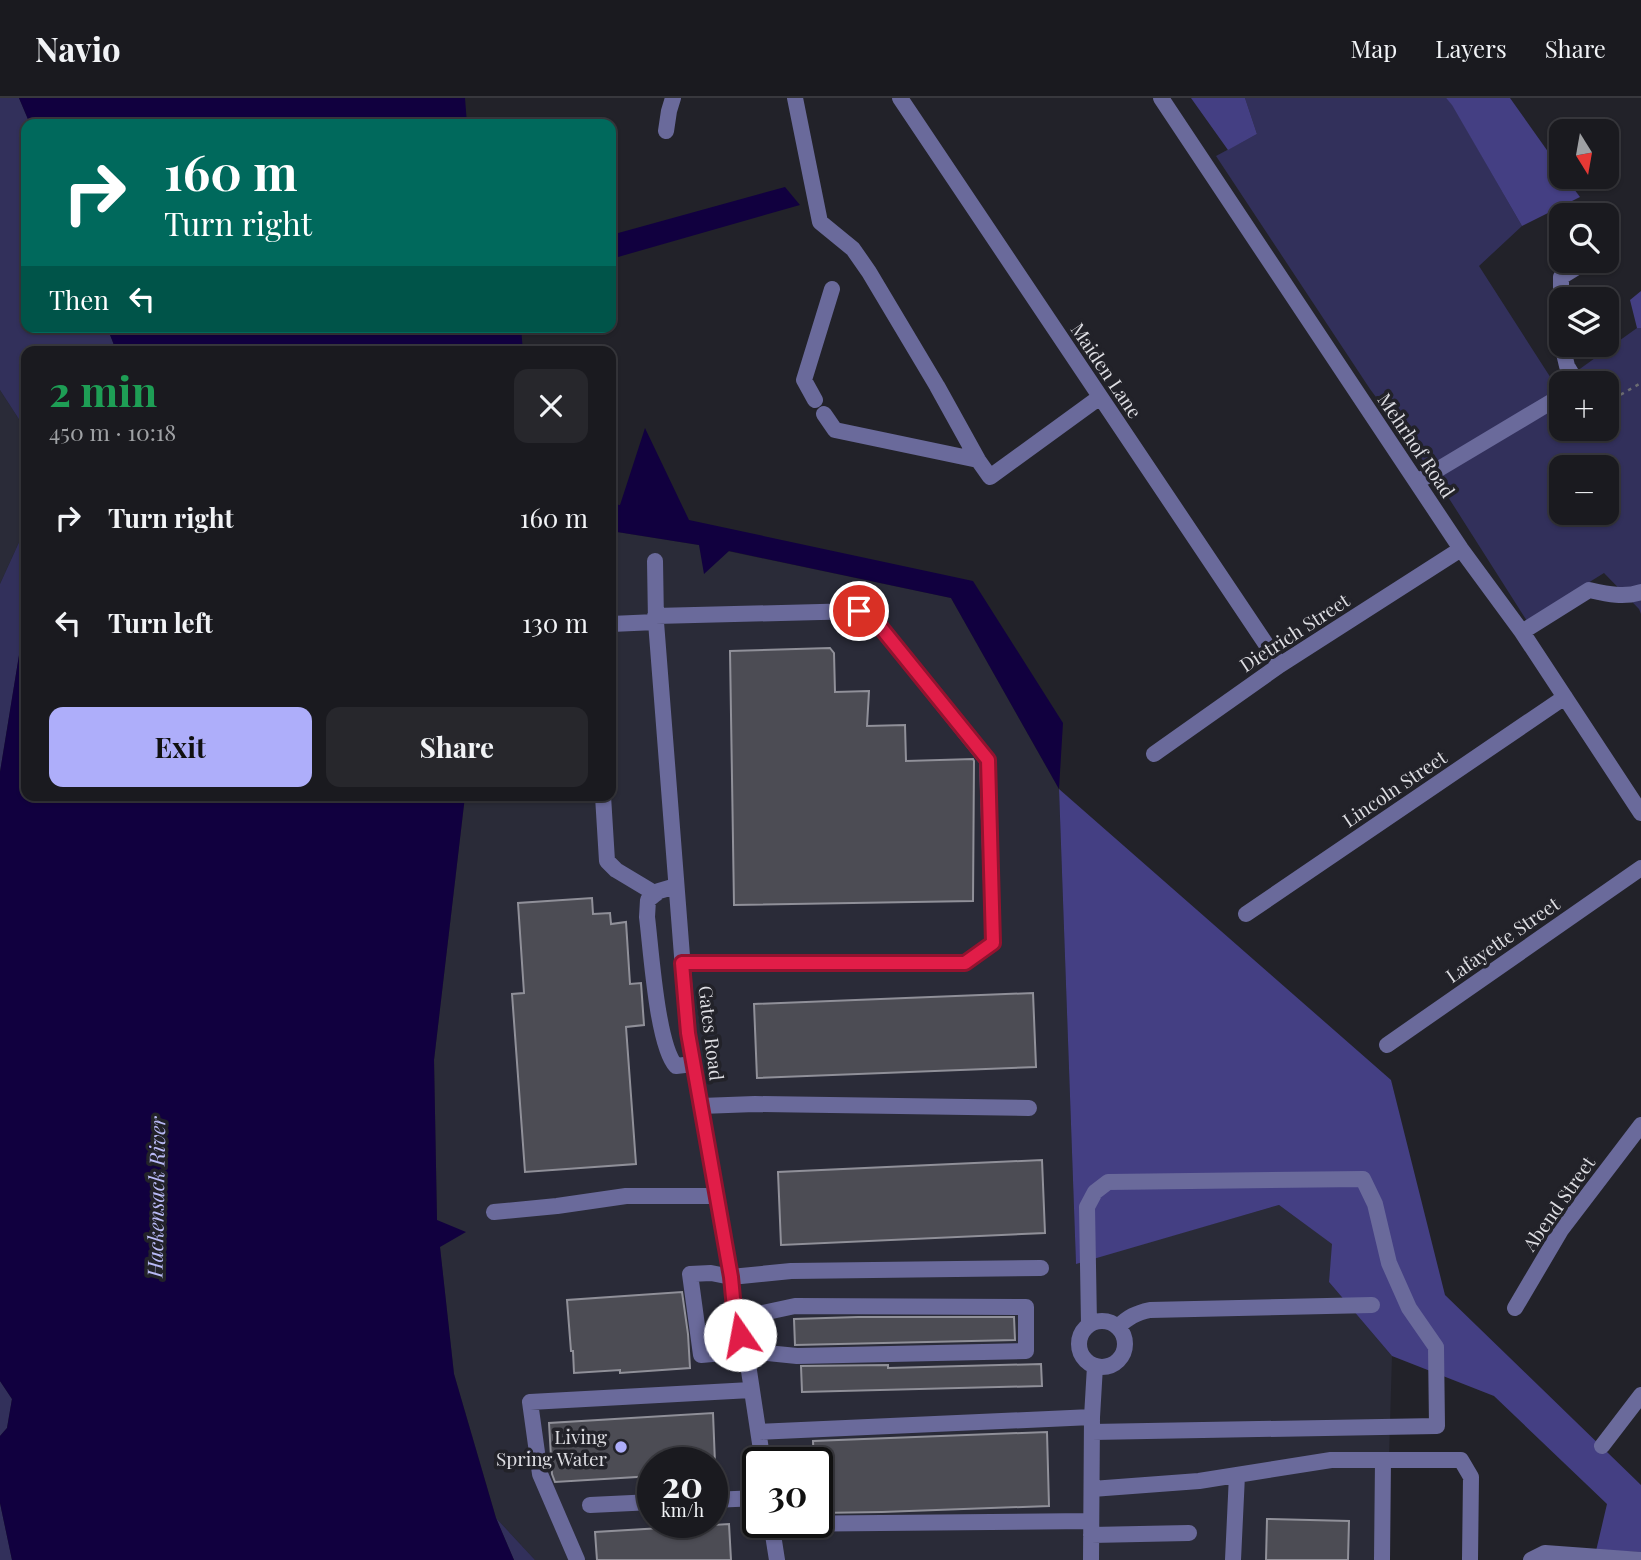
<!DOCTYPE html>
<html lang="en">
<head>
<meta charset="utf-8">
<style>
  body { margin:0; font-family:"Playfair Display",serif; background:#27272c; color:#f1f3f6; height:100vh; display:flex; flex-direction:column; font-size:26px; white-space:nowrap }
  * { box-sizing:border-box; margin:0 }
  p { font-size:23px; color:#9fa1a4 }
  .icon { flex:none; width:38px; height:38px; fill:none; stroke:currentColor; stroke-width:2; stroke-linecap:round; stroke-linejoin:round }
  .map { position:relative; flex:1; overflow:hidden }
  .panel { position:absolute; left:21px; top:248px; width:595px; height:455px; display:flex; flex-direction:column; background:#1a1a1f; border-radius:14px; box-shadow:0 2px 5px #0004,0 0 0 2px #38383d }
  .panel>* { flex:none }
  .banner { position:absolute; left:21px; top:21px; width:595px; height:214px; border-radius:14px; box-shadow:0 2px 5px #0004,0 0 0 2px #38383d; background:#00695c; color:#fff; overflow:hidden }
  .needle { width:46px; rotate:169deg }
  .controls { position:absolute; left:1549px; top:21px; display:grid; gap:14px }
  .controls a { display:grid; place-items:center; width:70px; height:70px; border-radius:14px; background:#1a1a1f; box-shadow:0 2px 5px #0004,0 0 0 2px #38383d; font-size:35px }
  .speed { position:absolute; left:637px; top:1349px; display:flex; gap:14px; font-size:35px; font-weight:700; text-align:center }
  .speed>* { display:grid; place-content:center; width:91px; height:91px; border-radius:50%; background:#1a1a1f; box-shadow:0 2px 5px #0004,0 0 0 2px #38383d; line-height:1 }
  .speed small { font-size:18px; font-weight:400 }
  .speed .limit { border:4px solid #111; border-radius:10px; background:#fff; color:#111 }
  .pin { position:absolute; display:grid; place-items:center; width:60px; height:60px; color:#fff; margin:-30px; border:4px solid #fff; border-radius:50%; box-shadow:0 2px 7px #0007 }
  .me { position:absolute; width:77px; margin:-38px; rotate:348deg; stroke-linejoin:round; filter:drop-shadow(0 0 5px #0008) }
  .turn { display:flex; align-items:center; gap:24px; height:147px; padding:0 28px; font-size:32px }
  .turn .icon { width:91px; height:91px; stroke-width:2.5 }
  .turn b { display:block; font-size:49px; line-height:60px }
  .then { display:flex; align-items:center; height:66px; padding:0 28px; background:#0003; gap:14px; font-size:26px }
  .round { display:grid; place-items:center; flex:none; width:74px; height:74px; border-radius:14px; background:#27272c }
  .head { display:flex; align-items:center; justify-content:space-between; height:119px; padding:0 28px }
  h1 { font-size:42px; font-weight:700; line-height:52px; color:#1e9e55 }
  .cta { display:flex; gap:14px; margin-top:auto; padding:14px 28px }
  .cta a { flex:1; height:80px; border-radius:14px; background:#aeaefa; color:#111; font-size:28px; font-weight:700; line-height:80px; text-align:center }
  .cta a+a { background:#27272c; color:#f1f3f6 }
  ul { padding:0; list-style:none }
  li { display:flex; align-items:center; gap:21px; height:105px; padding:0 28px }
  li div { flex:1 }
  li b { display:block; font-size:26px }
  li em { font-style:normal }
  header { display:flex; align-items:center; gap:42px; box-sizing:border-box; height:98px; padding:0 35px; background:#1a1a1f; border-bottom:2px solid #38383d }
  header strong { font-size:33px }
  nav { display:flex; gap:38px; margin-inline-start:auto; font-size:24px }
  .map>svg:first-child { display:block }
</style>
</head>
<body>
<header>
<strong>Navio</strong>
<nav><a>Map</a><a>Layers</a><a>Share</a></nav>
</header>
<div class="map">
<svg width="1641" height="1462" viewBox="0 0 1641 1462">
  <rect width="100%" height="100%" fill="#222229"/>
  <path fill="#2a2b38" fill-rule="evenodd" d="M0,292L26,332V429L0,486Z
    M611,433L699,447L951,500L1059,691L1076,1165L1279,1107L1333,1146L1329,1184L1392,1258L1386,1462H535L496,1420L454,1276L437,1123L434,962L465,698H611ZM653,1365H712V1424H653ZM758,1365H817V1424H758Z"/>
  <path fill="#32305b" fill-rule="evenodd" d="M0,0H19L30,26H26V229H107L114,247L111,254H26V332L0,292Z
    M1245,0H1446L1452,6L1522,128L1479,168L1556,288L1637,230H1641V516L1639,511L1604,475L1527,523L1436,380L1370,291L1216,58L1257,36ZM1561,285H1606V331H1561ZM1561,369H1606V415H1561Z
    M26,429V533L22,539L0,674V486Z
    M0,1283L12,1301L7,1330L0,1338Z
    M0,1405L12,1462H0Z
    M496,1420L535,1462H514Z"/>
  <path fill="#443f83" d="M1191,0H1245L1257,36L1228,52Z
    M1446,0H1510L1561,72V79H1565L1580,99L1522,128L1452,7Z
    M1641,193V230H1637L1630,202Z
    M1059,691L1391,982L1445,1197L1641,1387V1454L1596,1453L1607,1406L1494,1298L1392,1258L1329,1184L1332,1146L1279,1107L1076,1166Z"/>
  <path fill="#11003f" d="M19,0H465L467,26H30Z
    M785,89L800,107L611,161V137Z
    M107,229H521L523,254H111L114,247Z
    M645,330L689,422L973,483L1063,625L1059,691L951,500L729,453L704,476L699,447L611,433V406L620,407Z
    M26,533V698H465L434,962L437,1122L466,1134L440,1149L454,1276L496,1420L514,1462H12L0,1405V1338L7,1330L12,1301L0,1283V674L22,539Z"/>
  <path fill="#4c4c54" stroke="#909099" stroke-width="2" d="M830,550L834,555L835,594L869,593L867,628L905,627L906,663L973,661L974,663L973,803L734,807L730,553Z
    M592,800L593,816L610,815L611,826L626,824L630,886L641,885L644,927L626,929L636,1066L525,1074L512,896L524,895L518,805Z
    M1033,895L1036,969L757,980L754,906Z
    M1042,1062L1045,1135L781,1147L778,1074Z
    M682,1194L688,1236L690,1270L620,1275V1272L574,1275L573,1253H571L567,1202Z
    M858,1219H1014L1015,1242L795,1247L794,1221Z
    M1041,1266L1042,1288L802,1294L801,1268L888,1267V1270Z
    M713,1315L715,1365H653V1378L555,1384L552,1376L549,1325Z
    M1047,1334L1049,1408L882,1414L817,1415V1365H814L813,1343Z
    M1267,1421L1349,1423L1348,1462H1266Z
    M729,1426L731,1462H597L595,1434Z"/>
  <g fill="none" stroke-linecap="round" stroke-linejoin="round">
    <path stroke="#6c6c72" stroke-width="2.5" stroke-dasharray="3.5 5" stroke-linecap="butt" d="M1606,305L1641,285"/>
    <path stroke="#6a6a9b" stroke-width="16" d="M795,0L820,124L853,151L869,174L937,288L978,362L990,379L1100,299
      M900,0L1280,567
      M1161,0L1461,451L1522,534L1641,715
      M666,33L669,13L673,0
      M1561,201V179L1587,163
      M1562,247L1567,268L1577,285
      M815,302L804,282L832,191
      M824,316L835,332L978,362
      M1417,384L1561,298
      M655,463L656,524L688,935L731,1179L735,1221L746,1253L763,1365
      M655,518L859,513L878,526L987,662L993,845L965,865H682
      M611,526L656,524
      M1522,534L1589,492C1607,496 1624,500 1641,494
      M1154,656L1280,567L1461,451
      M603,698L607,763L616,772L656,796
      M676,788L659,793L648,802L647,819C651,850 657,948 676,968L693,966
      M1246,816L1565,599
      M1387,947L1641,770
      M701,1008L755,1006L1029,1010
      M494,1114L557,1108L626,1098H717
      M1515,1210L1561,1132L1641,1027
      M735,1221L795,1208L1026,1209V1253L797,1258L746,1253L701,1257L690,1176L711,1175L731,1179L791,1173L1041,1170
      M1079 1246a23 23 0 1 1 46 0a23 23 0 1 1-46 0Z
      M1089,1226L1087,1109L1095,1094L1108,1084L1363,1081L1375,1106L1389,1165L1409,1210L1436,1249L1437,1328L1092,1334
      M1118,1229C1128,1219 1136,1215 1150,1212L1372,1207
      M759,1334L1092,1319
      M1602,1348L1641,1297
      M1092,1391L1199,1383L1331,1362H1461L1471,1379L1470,1462
      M712,1402L758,1400
      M590,1407L653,1404
      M771,1424L777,1462
      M772,1426L1091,1423
      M1091,1437L1189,1435
      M577,1462L540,1376L530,1304L751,1292
      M1091,1462L1092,1319L1095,1268
      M1233,1462L1237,1377
      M1382,1462L1383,1362
      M1531,1462L1545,1455L1641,1462"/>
  </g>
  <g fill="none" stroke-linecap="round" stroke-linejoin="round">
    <g stroke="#92132f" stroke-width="18">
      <path id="route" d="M740,1237L735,1221L731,1179L688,935L682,865H965L993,845L988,662L878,526L859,513"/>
    </g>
    <use href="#route" stroke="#e11d48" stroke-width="12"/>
  </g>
  <circle fill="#aeaefa" stroke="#222229" stroke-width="2.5" cx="621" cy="1349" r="7"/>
  <g text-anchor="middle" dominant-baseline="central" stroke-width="7" stroke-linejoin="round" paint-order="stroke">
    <g font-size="19" fill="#dddde2" stroke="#222229">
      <text transform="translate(1107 272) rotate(56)">Maiden Lane</text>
      <text transform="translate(1417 347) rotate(56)">Mehrhof Road</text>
      <text transform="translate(1294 534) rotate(-33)">Dietrich Street</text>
      <text transform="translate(1394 690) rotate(-34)">Lincoln Street</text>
      <text transform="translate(1502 841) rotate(-35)">Lafayette Street</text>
      <text transform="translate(712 935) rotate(83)">Gates Road</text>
      <text transform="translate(1558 1105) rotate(-55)">Abend Street</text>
    </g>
    <g font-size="19" fill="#dddde2" stroke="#222229" text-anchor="end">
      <text x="607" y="1338">Living<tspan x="607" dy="22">Spring Water</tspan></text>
    </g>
    <g font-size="21" font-style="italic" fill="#b9baf6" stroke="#222229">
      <text transform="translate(155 1099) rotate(-89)">Hackensack River</text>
    </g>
  </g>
</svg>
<div class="controls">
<a><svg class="needle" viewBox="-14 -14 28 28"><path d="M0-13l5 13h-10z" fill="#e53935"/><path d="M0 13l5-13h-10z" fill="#9fa1a4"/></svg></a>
<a><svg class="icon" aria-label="search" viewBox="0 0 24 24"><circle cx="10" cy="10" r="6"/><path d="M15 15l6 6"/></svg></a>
<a><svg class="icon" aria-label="layers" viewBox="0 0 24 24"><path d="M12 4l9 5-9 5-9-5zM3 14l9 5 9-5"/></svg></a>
<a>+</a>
<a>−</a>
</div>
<div class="speed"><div>20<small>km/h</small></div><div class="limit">30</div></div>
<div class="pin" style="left:859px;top:513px;background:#d93025"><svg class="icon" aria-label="arrive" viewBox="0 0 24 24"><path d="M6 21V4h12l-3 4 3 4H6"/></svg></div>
<svg class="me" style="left:740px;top:1237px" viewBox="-20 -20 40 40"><circle r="19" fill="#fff"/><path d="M0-13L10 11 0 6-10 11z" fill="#e11d48"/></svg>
<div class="banner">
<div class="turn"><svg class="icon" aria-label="right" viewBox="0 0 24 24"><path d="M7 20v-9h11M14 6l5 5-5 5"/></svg><div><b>160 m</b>Turn right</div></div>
<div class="then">Then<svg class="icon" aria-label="left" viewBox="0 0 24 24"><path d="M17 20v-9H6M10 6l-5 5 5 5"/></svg></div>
</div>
<section class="panel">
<div class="head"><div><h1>2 min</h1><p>450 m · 10:18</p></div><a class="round"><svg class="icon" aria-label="close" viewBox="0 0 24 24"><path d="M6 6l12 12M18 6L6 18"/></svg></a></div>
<ul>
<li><svg class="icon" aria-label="right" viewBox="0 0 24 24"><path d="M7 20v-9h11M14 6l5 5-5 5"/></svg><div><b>Turn right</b></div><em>160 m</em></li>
<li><svg class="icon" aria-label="left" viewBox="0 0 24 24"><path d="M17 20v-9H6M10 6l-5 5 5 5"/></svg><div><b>Turn left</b></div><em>130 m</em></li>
</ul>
<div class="cta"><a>Exit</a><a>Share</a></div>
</section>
</div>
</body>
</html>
